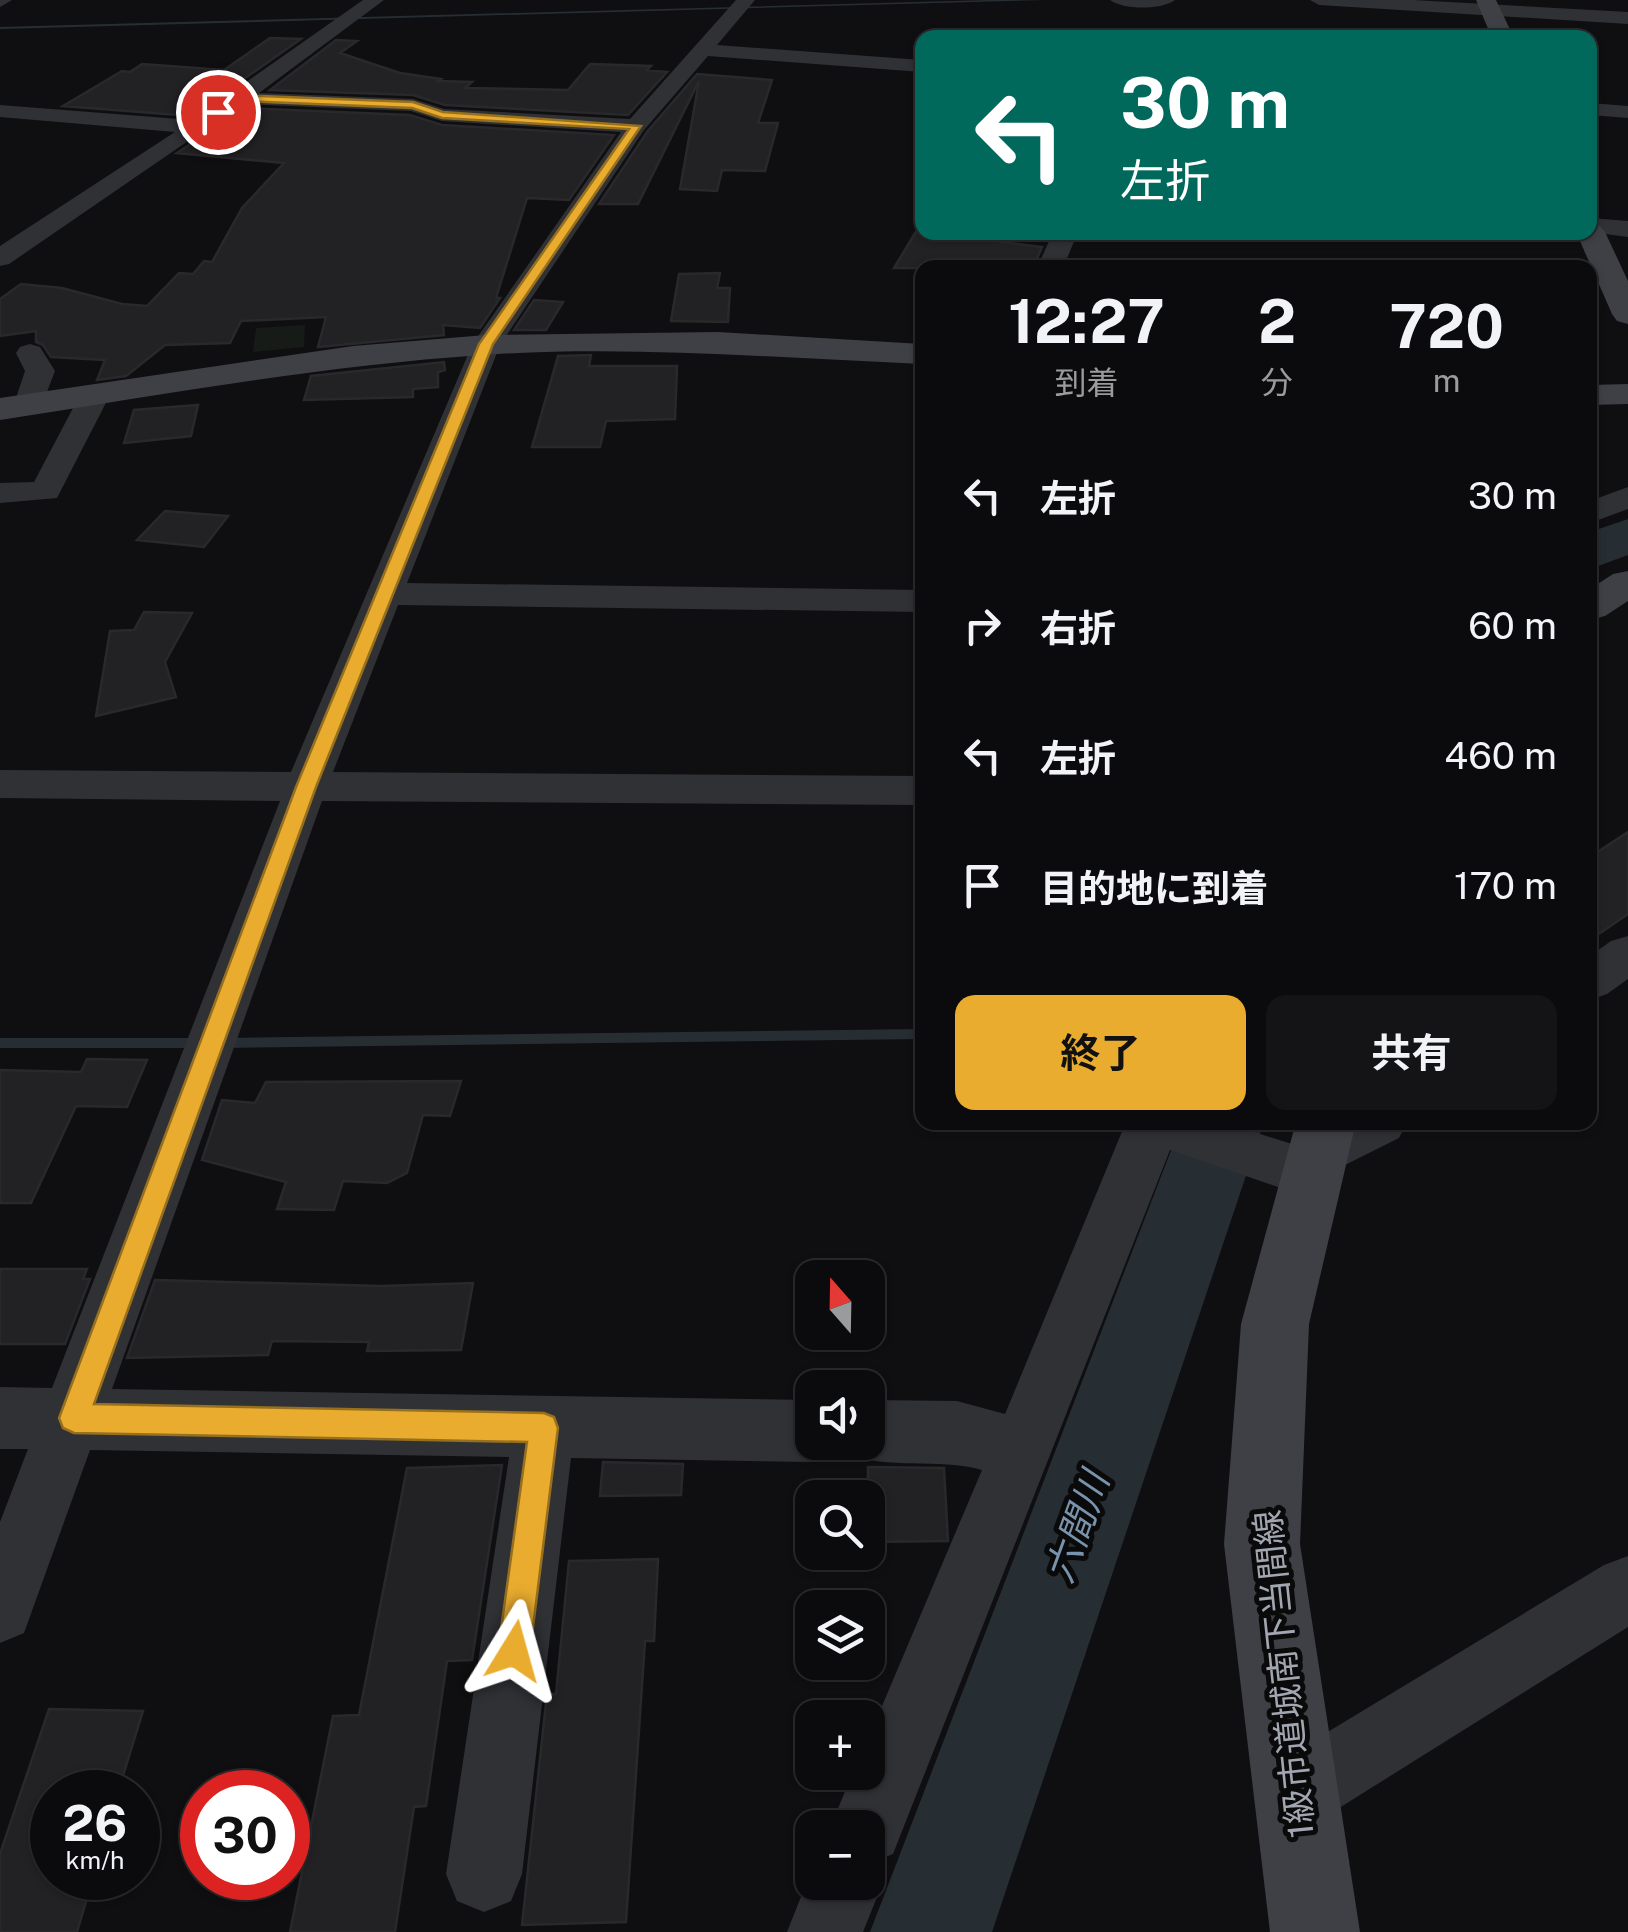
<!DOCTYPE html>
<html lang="ja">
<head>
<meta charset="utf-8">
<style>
  body { margin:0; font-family:"Public Sans","Noto Sans JP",sans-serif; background:#141416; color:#f1f3f6; height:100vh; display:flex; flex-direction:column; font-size:38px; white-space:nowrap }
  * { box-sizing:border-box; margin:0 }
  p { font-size:32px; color:#9a9b9d }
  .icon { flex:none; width:55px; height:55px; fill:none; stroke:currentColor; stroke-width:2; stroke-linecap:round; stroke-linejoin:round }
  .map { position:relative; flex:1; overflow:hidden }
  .details { position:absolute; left:915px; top:260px; width:682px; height:870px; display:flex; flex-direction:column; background:#0b0b0d; border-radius:20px; box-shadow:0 2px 8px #0004,0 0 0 2px #2b2b2e }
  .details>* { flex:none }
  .banner { position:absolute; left:915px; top:30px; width:682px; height:210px; border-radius:20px; box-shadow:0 2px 8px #0004,0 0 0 2px #2b2b2e; background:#00695c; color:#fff; overflow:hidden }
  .needle { width:65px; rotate:340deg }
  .tools { position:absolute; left:795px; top:1260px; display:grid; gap:20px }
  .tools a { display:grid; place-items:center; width:90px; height:90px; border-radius:20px; background:#0b0b0d; box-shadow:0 2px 8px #0004,0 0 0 2px #2b2b2e; font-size:50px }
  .speed { position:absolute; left:30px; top:1770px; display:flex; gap:20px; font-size:50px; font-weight:700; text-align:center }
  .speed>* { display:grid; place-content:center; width:130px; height:130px; border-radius:50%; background:#0b0b0d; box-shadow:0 2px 8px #0004,0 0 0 2px #2b2b2e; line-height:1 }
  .speed small { font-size:25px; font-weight:400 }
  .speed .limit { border:15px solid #d22; background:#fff; color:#111 }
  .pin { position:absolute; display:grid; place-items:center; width:85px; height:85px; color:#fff; margin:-42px; border:5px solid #fff; border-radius:50%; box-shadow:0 2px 10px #0007 }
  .me { position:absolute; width:110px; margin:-55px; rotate:8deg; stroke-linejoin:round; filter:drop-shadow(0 0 8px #0008) }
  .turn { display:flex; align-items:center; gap:35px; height:210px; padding:0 40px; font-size:45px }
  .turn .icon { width:130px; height:130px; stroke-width:2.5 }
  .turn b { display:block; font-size:70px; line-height:85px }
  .eta { display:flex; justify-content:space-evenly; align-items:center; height:170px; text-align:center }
  .eta b { font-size:60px; font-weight:700; line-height:70px }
  .action { display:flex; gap:20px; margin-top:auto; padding:20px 40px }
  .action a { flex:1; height:115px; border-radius:20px; background:#e9ac2f; color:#111; font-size:40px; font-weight:700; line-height:115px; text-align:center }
  .action a+a { background:#141416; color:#f1f3f6 }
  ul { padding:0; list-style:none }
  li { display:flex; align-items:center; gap:30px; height:130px; padding:0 40px }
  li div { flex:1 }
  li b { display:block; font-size:38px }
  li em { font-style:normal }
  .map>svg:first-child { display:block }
</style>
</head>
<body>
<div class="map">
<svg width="1628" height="1932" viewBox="0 0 1628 1932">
  <rect width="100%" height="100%" fill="#0f0f11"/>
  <path fill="#161b17" d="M305,325L304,347L253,352L256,328Z"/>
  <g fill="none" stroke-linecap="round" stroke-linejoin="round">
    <path fill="#272e33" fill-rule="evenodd" d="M989,0H1044L0,29V27Z
      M922,1029V1039L222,1048L217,1047L215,1043L217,1039L222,1038Z
      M0,1038H202L207,1039L209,1043L207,1047L202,1048H0Z"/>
    <path fill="#272e33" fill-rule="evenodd" d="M1628,519V555L1590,569V532Z
      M1182,1122H1264L992,1932H870Z"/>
  </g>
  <path fill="#222225" stroke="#29292c" stroke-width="2.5" d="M270,38L301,39L191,116L63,106L122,71L130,72L142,64L224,70Z
    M336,40L357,41L340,53L400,73L441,79L438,81L472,82L465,88L568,90L590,64L651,66L647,70L667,72L628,115L445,105L413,95L270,90Z
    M697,74L772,80L758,123H778L765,171L722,170L717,191L680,189L699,81L638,204H599L647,132Z
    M243,108L410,115L442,125L614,135L569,200L527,198L496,298H500L480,328L443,325L444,335L318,347L326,317L241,321L230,343L165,345L126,376L97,380L105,360L51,357L43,345L36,342V331L0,336V299L21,284L62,288L122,304L147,306L179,273L193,274L204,261L212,262L242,208L284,163L177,153Z
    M917,230L922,232L1042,247L1033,268H894Z
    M720,273L717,288H730L728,322L671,321L679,274Z
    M534,300L563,302L546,330H514Z
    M591,355L589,366H677L675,419L606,421L600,447H532L558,356Z
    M444,362L445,370L438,372V387L413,389V397L304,400L311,376Z
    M198,405L191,436L124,443L134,410Z
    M165,511L228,516L204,547L137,540Z
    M144,612L192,613L165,662L176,697L96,716L110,631L134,630Z
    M1628,832V914L1590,940V857Z
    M87,1059L147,1060L127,1107L76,1106L31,1203H0V1070L81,1072Z
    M461,1081L450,1116L423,1115L407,1173L387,1183L343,1181L334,1210L277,1209L286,1182L202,1160L222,1100L255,1103L266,1082Z
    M0,1269H87L83,1279H90L65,1344H0Z
    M155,1280L382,1286L473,1283L461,1350L367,1351L369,1342L272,1341L268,1355L127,1358Z
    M603,1462L683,1464L681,1495L600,1496Z
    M502,1465L472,1660L447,1661L426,1806L414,1807L395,1932H290L333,1716L359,1715L407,1468Z
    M868,1467L944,1468L948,1541L868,1542Z
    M658,1559L654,1641H645L626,1922L522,1925L547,1694H556L569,1561Z
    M49,1709L143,1711L118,1792H52V1878H93L77,1932H0V1854Z"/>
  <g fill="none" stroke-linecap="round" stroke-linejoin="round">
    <path fill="#303135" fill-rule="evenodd" d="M0,0H12L0,7Z
      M363,0H384L259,93L413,99L444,109L630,119L736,0H755L717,45L922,60V72L708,56L644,130L500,345L407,583L922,590V612L398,605L333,772L922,776V805L322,801L112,1389L812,1400V1442H838L834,1453L812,1462L571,1458L522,1874L511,1901L484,1912L457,1901L446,1874L509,1457L90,1450L24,1633L0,1643V1522L28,1449H0V1387L52,1388L280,801L0,798V770L291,772L472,345L621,132L442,121L411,111L242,104L9,264L0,266V246L175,132L0,117V105L192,120Z
      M1110,0H1175C1162,10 1123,10 1110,0Z
      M1310,0H1413L1628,12V24L1319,5Z
      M1590,103L1628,106V118L1590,115Z
      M1590,218L1628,221V237L1590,232Z
      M1053,232H1078L1063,268H1037Z
      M30,344L40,347L55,371L40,410H18L14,404L25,371L16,353L20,347Z
      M96,384L107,387L111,393L57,498L0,503V483L34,482L81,393L85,387Z
      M1628,487V509L1590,523V501Z
      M1628,936V979L1607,994L1590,1000V956L1611,941Z
      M1126,1122H1223L1295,1145C1311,1111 1375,1122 1407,1122L1399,1138L1337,1169L1340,1175L1332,1192L1313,1199L1170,1150L893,1854L874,1862L883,1882L863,1932H787L812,1869V1882H868V1828H830L853,1772H868V1739L982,1470C937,1457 889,1471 846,1453L842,1442H868V1400L957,1401L1005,1414Z
      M1628,1556V1627L1320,1820L1294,1830L1268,1820L1258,1794L1268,1768L1604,1565Z"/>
    <path fill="#3f4045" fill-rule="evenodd" d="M1476,0H1496L1514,38H1492Z
      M1590,223L1600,226L1605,232L1628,281V324L1617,321L1612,314L1576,232H1590Z
      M718,332L922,344V364C776,358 629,345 482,355C320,366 160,395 0,420V398L353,346L486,335Z
      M1628,384V404L1590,405V385Z
      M1628,571V601L1605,616L1590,620V589L1613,574Z
      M1296,1122H1356L1309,1324L1300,1544L1360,1932H1270L1224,1544L1241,1324Z"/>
  </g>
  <path fill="#e9ac2f" stroke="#97701f" stroke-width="2.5" d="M238,95L413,102L443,112L641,126L493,344L316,787L94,1404L544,1413L554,1417L558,1428L530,1651L526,1662L514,1667L502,1662L498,1651L527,1442L74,1433L63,1428L59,1418L296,787L479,344L629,129L442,118L412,108L240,101L221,114H214V110Z"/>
  <g text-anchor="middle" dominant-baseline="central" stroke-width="10" stroke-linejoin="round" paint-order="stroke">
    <g font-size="35" fill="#a1a6b1" stroke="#0a0a0b">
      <text transform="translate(1284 1674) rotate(-96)">1級市道城南下当間線</text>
    </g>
    <g font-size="38" font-style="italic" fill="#7893ab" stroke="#0a0a0b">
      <text transform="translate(1077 1527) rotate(-70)">六間川</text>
    </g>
  </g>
</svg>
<div class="tools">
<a><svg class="needle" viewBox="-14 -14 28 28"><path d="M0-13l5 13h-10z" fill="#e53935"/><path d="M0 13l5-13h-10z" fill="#9a9b9d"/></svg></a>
<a><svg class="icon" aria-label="sound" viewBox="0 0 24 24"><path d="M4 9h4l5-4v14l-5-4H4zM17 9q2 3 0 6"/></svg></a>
<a><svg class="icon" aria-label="search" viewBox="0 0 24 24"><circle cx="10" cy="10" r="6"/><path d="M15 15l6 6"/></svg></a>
<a><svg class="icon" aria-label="layers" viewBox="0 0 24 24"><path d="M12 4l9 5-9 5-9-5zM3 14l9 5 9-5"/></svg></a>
<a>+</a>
<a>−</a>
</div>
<div class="speed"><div>26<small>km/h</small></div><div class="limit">30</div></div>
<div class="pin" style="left:218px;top:112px;background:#d93025"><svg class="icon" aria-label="arrive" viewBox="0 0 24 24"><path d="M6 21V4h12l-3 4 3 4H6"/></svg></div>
<svg class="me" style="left:514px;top:1651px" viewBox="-20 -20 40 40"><path d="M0-17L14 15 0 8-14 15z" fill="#e9ac2f" stroke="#fff" stroke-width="4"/></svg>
<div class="banner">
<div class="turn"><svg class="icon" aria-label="left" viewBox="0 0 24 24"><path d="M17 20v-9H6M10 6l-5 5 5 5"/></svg><div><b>30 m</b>左折</div></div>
</div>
<section class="details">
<div class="eta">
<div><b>12:27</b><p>到着</p></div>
<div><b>2</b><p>分</p></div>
<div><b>720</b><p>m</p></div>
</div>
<ul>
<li><svg class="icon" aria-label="left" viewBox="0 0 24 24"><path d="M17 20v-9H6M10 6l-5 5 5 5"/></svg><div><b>左折</b></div><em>30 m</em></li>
<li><svg class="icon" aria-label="right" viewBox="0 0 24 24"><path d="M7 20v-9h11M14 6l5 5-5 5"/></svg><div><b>右折</b></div><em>60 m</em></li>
<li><svg class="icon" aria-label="left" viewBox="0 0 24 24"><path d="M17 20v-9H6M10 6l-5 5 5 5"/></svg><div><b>左折</b></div><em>460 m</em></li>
<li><svg class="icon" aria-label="arrive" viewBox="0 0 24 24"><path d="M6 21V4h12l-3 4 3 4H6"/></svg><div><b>目的地に到着</b></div><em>170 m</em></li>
</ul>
<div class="action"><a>終了</a><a>共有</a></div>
</section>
</div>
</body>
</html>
